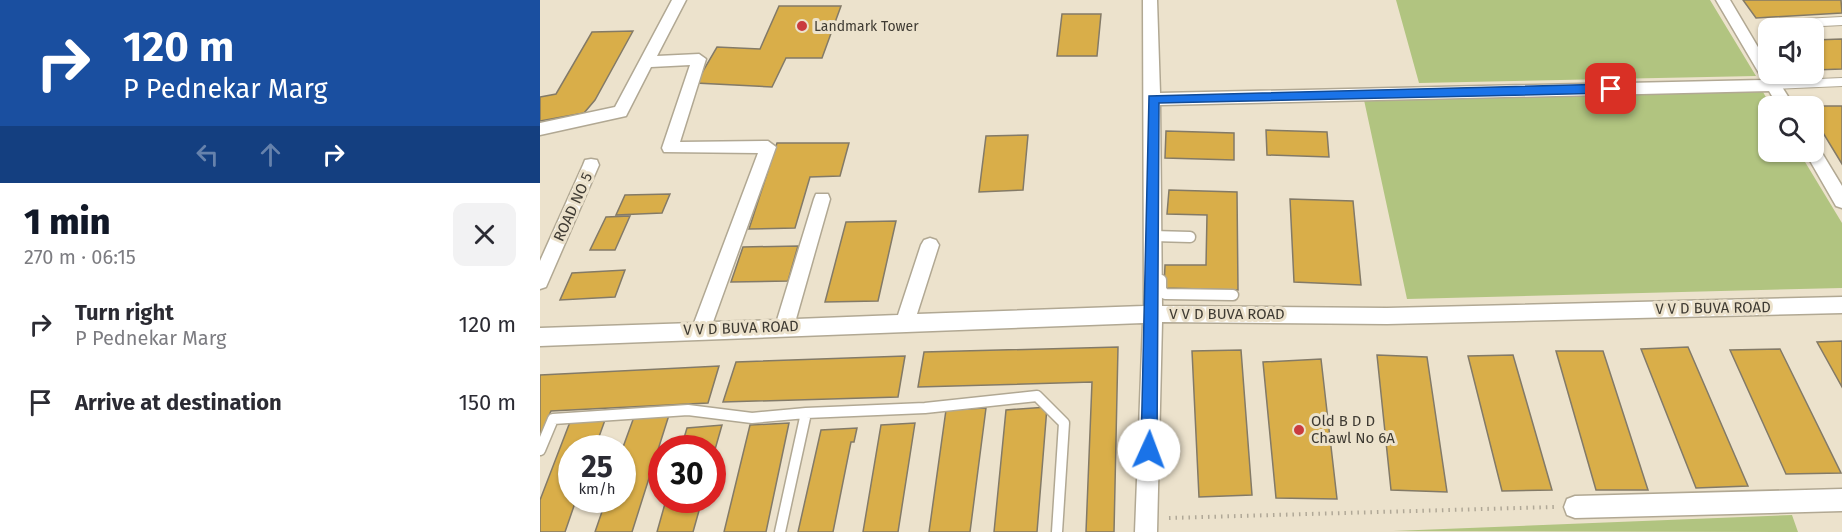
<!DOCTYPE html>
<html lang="en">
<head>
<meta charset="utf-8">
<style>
  body { margin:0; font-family:"Fira Sans",sans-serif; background:#f2f2f3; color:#2b2b33; height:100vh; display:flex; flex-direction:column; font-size:22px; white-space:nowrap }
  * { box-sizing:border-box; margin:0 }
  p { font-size:20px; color:#7c7c81 }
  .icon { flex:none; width:33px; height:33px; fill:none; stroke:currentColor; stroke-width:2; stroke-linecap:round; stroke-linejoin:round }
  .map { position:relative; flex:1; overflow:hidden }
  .side { display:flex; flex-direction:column; background:#fff; width:540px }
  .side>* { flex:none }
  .banner { background:#1a4fa0; color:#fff; overflow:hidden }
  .controls { position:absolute; left:1218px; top:18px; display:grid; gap:12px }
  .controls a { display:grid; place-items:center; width:66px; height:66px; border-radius:12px; background:#fff; box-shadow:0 2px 4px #0004; font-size:30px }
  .speed { position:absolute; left:18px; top:435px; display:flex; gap:12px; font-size:30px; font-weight:700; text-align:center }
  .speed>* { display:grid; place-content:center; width:78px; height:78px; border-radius:50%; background:#fff; box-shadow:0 2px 4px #0004; line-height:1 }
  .speed small { font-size:15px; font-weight:400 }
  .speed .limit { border:9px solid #d22; background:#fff; color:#111 }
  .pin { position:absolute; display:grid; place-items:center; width:51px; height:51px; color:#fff; margin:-26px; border-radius:12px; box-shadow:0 3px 9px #0006 }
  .me { position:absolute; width:66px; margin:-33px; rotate:2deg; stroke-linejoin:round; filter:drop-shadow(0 0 4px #0008) }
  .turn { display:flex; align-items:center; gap:21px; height:126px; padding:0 24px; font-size:27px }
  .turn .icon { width:78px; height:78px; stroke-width:2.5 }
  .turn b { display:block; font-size:42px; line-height:51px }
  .lanes { display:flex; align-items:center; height:57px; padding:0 24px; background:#0003; justify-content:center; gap:30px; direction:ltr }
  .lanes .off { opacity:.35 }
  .round { display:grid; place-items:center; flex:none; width:63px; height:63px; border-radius:12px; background:#f2f2f3 }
  .overview { display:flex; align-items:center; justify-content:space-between; height:102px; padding:0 24px }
  h1 { font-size:36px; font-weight:800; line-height:45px; color:#111827 }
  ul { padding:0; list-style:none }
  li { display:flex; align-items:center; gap:18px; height:78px; padding:0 24px }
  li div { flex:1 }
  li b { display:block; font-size:22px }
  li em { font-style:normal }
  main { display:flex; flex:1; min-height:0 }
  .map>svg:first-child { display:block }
</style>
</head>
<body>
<main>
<section class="side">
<div class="banner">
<div class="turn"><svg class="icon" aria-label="right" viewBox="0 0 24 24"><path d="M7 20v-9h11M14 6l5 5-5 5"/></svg><div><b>120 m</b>P Pednekar Marg</div></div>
<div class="lanes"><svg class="icon off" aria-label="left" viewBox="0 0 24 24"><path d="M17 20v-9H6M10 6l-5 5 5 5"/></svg><svg class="icon off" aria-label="ahead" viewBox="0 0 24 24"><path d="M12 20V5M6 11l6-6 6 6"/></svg><svg class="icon" aria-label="right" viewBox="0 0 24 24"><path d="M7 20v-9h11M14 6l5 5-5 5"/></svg></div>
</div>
<div class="overview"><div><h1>1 min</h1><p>270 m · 06:15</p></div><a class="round"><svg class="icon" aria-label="close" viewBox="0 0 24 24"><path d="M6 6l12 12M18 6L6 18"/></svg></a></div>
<ul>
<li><svg class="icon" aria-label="right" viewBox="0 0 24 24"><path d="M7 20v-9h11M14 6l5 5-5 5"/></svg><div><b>Turn right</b><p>P Pednekar Marg</p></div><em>120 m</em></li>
<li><svg class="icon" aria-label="arrive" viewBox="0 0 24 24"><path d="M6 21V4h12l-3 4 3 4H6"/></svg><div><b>Arrive at destination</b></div><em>150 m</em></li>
</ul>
</section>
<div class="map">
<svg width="1302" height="532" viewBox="0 0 1302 532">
  <rect width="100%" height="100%" fill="#ece2cc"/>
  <path fill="#b1c480" d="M856,0H1170L1216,76L879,83Z
    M1223,92L1231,106H1228V152H1259L1302,223V288L867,299L824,100Z
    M1252,515L1258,532L853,531Z"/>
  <path fill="#d9ae49" stroke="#837a67" stroke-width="1.5" d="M1203,0H1301L1302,13L1216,18Z
    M239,6H301L282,58H246L232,87L156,83L177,47L220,49Z
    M522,14H561L557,56H517Z
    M93,31L55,100L44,113L0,121V97L16,94L52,32Z
    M1302,39V69L1274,70V40Z
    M1266,106H1302V164L1274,118V106Z
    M726,130L787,132L789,157L727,155Z
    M626,131L694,133V160L625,158Z
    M488,135L483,190L439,192L446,136Z
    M237,143H309L300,176L270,177L255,228L209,229Z
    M629,190L697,192L698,290L624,288L625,265H666L667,215L627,214Z
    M130,194L122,213L76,215L85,195Z
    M750,199L813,201L821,285L754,282Z
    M90,216L75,250H50L66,217Z
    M356,221L338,301L285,302L306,222Z
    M258,246L248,281L191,282L203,247Z
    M85,270L75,297L20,300L32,273Z
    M1302,341V387L1277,342Z
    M578,347L574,532H546L552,382L378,387L384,352Z
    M1148,347L1208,486L1156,488L1101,349Z
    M1240,349L1301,473L1246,474L1190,350Z
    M701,350L712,495L659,497L652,351Z
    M1016,351H1063L1108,490H1056Z
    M837,355L887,357L907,492L851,490Z
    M973,355L1012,490L962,491L928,356Z
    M365,356L358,397L183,402L196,362Z
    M781,359L797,499L736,498L723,362Z
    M179,366L168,403L11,411L0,437V375Z
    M507,407L497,532H454L466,410Z
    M446,408L430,532H389L406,410Z
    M129,415L92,532H55L66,500H82V450L94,417Z
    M65,420L55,448H32V500H36L25,532H0V500L30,422Z
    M249,423L226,532H184L210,425Z
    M375,423L358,532H323L341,425Z
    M182,425L172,460V448H141L147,428Z
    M317,428L314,442H311L293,532H258L281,430Z
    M126,500H162L153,532H117Z"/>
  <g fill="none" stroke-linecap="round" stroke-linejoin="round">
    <g stroke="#b1a893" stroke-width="10">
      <path id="lane-far1" d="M1226,25L1302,21
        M1234,85L1302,82
        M613,236L642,237"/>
    </g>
    <g stroke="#b1a893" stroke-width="13">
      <path id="lane" d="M613,236L650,237
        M621,280V290L625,294L693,295
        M0,450L13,419L148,410L212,418L266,413
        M240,532L266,413L385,408L497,396L524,423L517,532"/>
    </g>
    <g stroke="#b1a893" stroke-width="3">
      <path id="street" d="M132,0H146L117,56L159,54L166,59L140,142L228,141L236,147L173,322L237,320L274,199L276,194H288L290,199L256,319L358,315L381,245L384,240L390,238L396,240L399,245L377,314L604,306L603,0H617L620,93L1223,80L1176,0H1190L1228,64V74H1234L1254,106H1238L1229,91L620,105L622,306L847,308L1302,297V313L847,324L622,322L617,532H595L603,323L0,346V328L154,323L218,153L124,152L122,148L150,65L111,67L86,116L0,135V123L75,107Z
        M1274,146L1279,148L1302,186V208L1296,206L1265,152H1274Z
        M51,159L57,160L59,165L6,287L0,289V261L43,165L45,160Z
        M1302,489V511L1035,518L1027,515L1024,507L1027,499L1035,496Z"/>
    </g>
    <path stroke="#b0a897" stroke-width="4" stroke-dasharray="1.5 5" stroke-linecap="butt" d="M629,518L1014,507"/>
    <use href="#lane-far1" stroke="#fff" stroke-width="8"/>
    <use href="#lane" stroke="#fff" stroke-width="10"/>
    <use href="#street" fill="#fff" fill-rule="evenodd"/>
  </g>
  <path fill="#1a73e8" stroke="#114b97" stroke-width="1.5" d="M1071,84L1076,89L1071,93L619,103L617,450L614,456L609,458L603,456L601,450L609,96Z"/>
  <g fill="#ca3b3f" stroke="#ece2cc" stroke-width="2">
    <circle cx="262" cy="26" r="6"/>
    <circle cx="759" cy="430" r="6"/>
  </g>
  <g text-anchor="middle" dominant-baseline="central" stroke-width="6" stroke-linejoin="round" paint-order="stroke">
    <g font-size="14" fill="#3f3b33" stroke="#ece2cc" text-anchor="start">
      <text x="274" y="26">Landmark Tower</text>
    </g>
    <g font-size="15" fill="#3f3b33" stroke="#ece2cc">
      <text transform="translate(33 207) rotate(-66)">ROAD NO 5</text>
      <text transform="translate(1173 308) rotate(-1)">V V D BUVA ROAD</text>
      <text x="687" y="314">V V D BUVA ROAD</text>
      <text transform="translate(201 328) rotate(-2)">V V D BUVA ROAD</text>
    </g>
    <g font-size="15" fill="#3f3b33" stroke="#ece2cc" text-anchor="start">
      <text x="771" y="421">Old B D D<tspan x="771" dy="17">Chawl No 6A</tspan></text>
    </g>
  </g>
</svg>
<div class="controls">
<a><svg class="icon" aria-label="sound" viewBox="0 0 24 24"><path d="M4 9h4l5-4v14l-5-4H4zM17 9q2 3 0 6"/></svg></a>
<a><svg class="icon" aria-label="search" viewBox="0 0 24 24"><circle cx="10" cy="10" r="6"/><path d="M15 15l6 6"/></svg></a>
</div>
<div class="speed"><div>25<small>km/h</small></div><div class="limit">30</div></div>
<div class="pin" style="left:1071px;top:89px;background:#d93025"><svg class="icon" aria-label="arrive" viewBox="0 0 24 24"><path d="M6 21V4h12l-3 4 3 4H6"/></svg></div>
<svg class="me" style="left:609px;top:450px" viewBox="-20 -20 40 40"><circle r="19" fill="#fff"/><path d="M0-13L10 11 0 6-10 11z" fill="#1a73e8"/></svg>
</div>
</main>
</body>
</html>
